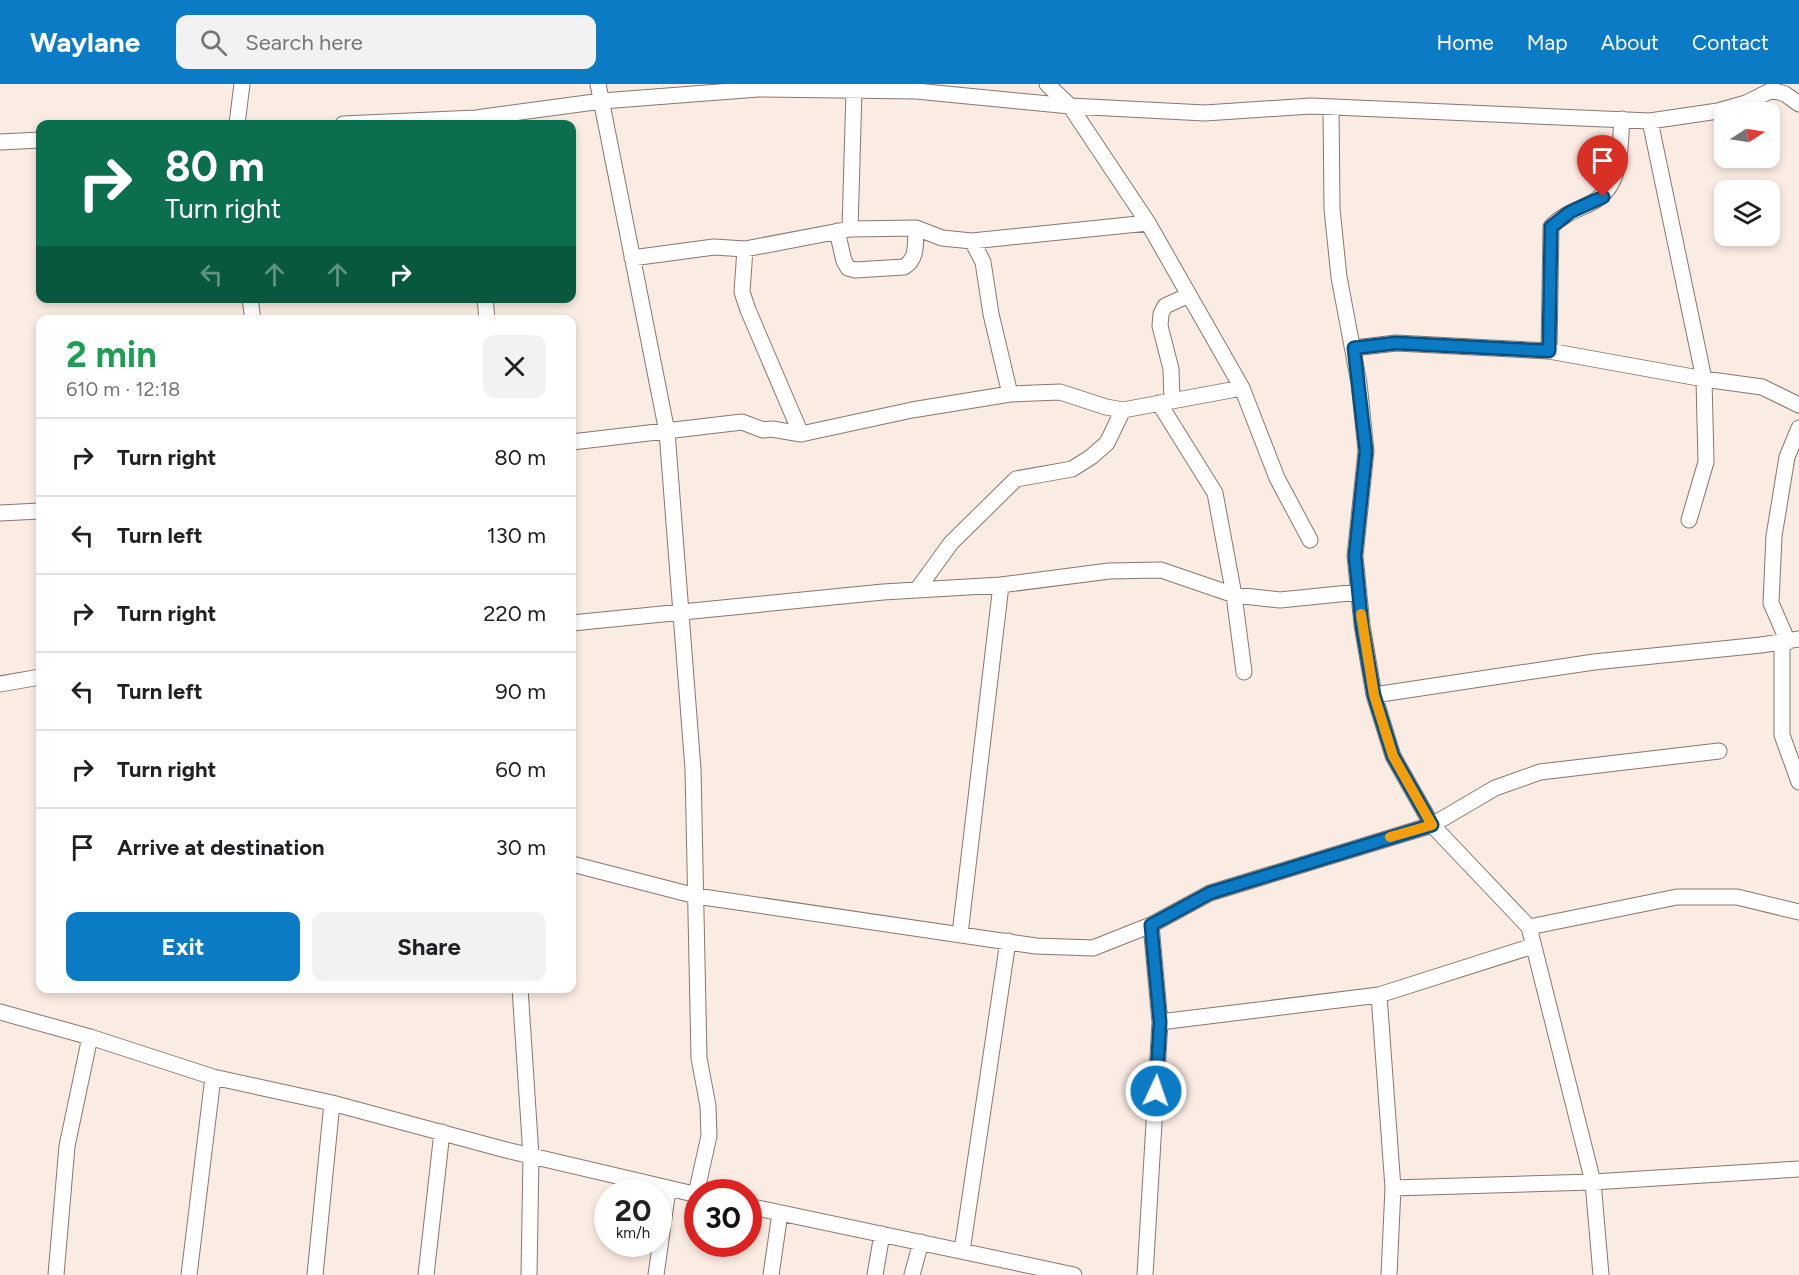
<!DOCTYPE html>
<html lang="en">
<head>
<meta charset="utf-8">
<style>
  body { margin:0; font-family:Figtree,sans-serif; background:#f2f2f2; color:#202124; height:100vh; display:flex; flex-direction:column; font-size:22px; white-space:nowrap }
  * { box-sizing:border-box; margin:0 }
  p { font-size:20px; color:#757577 }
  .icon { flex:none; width:33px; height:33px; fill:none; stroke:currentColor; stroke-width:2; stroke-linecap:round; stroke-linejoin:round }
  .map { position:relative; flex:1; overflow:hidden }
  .side { position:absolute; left:36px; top:231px; width:540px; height:678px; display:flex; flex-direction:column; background:#fff; border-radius:12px; box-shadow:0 3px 9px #0003 }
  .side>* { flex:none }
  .top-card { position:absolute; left:36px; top:36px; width:540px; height:183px; border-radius:12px; box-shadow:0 3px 9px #0003; background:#0b6e4f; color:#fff; overflow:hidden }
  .needle { width:39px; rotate:78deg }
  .fabs { position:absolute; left:1714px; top:18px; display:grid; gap:12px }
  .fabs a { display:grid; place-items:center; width:66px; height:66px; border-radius:12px; background:#fff; box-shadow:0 3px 9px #0003; font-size:30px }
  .speed { position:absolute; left:594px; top:1095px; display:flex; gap:12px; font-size:30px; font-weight:700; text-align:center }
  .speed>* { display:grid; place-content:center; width:78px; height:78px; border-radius:50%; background:#fff; box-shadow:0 3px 9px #0003; line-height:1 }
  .speed small { font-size:15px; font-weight:400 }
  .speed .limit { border:9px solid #d22; background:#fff; color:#111 }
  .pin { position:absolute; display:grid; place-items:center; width:51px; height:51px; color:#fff; margin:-62px -26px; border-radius:50% 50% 50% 0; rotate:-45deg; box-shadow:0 0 6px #0007 }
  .pin .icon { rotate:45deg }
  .me { position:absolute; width:66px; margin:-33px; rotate:3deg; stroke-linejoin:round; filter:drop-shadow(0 0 4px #0008) }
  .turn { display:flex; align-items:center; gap:21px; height:126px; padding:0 30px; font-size:27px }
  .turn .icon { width:78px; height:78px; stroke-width:2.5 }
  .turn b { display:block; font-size:42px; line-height:51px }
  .lanes { display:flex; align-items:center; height:57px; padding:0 30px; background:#0003; justify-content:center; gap:30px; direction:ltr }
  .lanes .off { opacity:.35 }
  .round { display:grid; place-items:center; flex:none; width:63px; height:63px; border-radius:12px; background:#f2f2f2 }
  .head { display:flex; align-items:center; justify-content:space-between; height:102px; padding:0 30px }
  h1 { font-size:36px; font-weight:700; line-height:45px; color:#1e9e55 }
  .cta { display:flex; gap:12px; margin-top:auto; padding:12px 30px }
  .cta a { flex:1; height:69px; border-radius:12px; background:#0c7bc5; color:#fff; font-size:24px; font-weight:700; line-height:69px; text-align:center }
  .cta a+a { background:#f2f2f2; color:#202124 }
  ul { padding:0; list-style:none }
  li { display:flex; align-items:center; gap:18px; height:78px; padding:0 30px; border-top:2px solid #e0e0e0 }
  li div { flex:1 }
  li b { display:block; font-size:22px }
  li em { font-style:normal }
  header { display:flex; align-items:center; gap:36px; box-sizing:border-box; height:84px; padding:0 30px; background:#0c7bc5; color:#fff }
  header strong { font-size:28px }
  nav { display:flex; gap:33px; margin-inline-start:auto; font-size:21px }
  .search { width:420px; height:54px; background:#f2f2f2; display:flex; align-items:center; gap:15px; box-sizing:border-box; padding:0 21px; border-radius:12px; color:#757577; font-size:22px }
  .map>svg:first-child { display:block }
</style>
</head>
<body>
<header>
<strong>Waylane</strong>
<div class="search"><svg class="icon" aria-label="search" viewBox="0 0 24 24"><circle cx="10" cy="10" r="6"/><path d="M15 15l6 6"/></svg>Search here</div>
<nav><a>Home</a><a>Map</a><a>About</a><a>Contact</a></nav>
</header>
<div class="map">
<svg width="1799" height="1191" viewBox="0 0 1799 1191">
  <rect width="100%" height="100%" fill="#fbece3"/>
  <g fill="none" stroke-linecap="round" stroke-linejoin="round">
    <g stroke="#85786f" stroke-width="17">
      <path id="minor" d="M598,0L667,348L693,685L699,974L708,1022L709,1052L696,1110
        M1047,0L1070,22L1148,139L1242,304L1277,394L1310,456
        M1331,23L1332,125L1339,193L1359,299L1366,367L1355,472L1362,541L1374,611L1393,672L1432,741L1529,843L1593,1098L1601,1191
        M1650,37L1704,295L1706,378L1689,436
        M237,40L242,0
        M343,40L476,34L602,17L758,5L916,7L1070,22L1205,29L1311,22L1650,37L1718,27L1746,19L1772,6L1785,10L1799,20
        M0,58L40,56
        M850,145L854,6
        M837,147L844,177L848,184L855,186L904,183C918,175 915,159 916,144
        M972,157L983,178L991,230L1010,310
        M745,165L742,208L748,226L801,350
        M632,174L714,163L745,165L850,145L916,144L942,154L972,157L1148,139
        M250,214L253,236
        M485,214L487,236
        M1354,264L1396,259L1549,267L1704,295L1762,303L1799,321
        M1549,267L1551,143C1561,132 1574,127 1587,121C1623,105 1619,70 1622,35
        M1172,317L1171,285L1160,242L1161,230L1165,222L1189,211
        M1159,319L1215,409L1234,511L1244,588
        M572,358L742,338L763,346L772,345L801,350L912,326L1010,310L1060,308L1106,323L1123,326L1242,304
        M0,429L40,427
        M917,506L951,459L1016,395L1072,385L1091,373L1107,359L1123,326
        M572,539L883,508L1001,501L1109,487L1161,486L1234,511L1280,516L1359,508
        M1785,552L1782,559V651L1799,698
        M1788,558L1771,519L1774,452L1787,373L1799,344
        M0,600L40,593
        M1374,611L1594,578L1761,561L1799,555
        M572,780L696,812L1036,862L1093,864L1151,841L1210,809L1432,741L1495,704L1540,688L1719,667
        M1529,843L1677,813H1737L1799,828
        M960,850L1001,501
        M520,904L531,1072L529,1191
        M1379,911L1393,1104L1389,1191
        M0,928L90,953L213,993L332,1019L506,1066L698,1111
        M1160,938L1379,911L1533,862
        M1393,1104L1593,1098L1799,1085
        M748,1122L1074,1191
        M962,1167L1008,857
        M56,1191L67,1062L90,953
        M189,1191L213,993
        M315,1191L332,1019
        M426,1191L442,1048
        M656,1191L668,1105
        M771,1191L780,1129
        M875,1191L882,1150
        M912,1191L921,1158
        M1145,1191L1160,938L1151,841"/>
    </g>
    <use href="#minor" stroke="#fff" stroke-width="15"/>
  </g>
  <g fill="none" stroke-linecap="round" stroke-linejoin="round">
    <g stroke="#085080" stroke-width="15">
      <path id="route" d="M1156,1007L1160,938L1151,841L1210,809L1432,741L1393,672L1374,611L1362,542L1355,472L1366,367L1354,264L1396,259L1549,267L1551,143L1570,128L1603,113"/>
    </g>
    <use href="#route" stroke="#0c7bc5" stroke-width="10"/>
    <path stroke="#f59e0b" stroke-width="10" d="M1361,530L1374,611L1393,672L1432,741L1390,753"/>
  </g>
</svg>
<div class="fabs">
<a><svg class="needle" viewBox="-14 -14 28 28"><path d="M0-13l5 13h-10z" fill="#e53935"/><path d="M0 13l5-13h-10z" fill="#757577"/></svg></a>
<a><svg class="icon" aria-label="layers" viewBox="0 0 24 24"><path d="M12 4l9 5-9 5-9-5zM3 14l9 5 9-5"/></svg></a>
</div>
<div class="speed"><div>20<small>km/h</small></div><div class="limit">30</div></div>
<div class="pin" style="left:1603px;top:113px;background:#d93025"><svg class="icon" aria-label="arrive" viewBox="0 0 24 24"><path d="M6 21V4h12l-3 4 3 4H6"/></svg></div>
<svg class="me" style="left:1156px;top:1007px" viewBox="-20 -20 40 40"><circle r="17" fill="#0c7bc5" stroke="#fff" stroke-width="3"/><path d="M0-11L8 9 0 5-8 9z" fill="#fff"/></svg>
<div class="top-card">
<div class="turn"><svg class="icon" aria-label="right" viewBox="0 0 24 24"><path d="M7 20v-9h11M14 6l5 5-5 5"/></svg><div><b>80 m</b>Turn right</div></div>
<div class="lanes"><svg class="icon off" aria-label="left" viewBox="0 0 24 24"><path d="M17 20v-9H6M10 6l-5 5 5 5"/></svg><svg class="icon off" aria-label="ahead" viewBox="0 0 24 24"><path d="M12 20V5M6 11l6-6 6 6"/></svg><svg class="icon off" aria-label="ahead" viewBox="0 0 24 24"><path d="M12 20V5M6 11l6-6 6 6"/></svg><svg class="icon" aria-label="right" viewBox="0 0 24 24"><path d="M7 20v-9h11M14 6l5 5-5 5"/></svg></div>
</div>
<section class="side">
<div class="head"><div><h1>2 min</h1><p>610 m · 12:18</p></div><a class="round"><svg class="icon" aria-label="close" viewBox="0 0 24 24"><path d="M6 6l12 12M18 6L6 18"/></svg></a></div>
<ul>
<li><svg class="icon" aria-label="right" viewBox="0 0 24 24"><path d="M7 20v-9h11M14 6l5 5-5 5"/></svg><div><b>Turn right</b></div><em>80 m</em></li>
<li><svg class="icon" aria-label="left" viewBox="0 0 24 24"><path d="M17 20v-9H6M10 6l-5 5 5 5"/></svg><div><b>Turn left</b></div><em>130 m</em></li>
<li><svg class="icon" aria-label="right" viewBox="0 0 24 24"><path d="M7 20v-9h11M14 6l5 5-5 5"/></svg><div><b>Turn right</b></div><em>220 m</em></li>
<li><svg class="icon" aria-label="left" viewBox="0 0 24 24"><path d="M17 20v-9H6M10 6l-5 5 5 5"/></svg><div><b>Turn left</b></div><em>90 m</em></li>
<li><svg class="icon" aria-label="right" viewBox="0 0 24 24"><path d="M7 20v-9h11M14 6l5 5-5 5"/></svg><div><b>Turn right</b></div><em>60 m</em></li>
<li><svg class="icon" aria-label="arrive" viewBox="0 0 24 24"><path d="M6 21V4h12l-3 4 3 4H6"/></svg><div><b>Arrive at destination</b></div><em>30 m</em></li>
</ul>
<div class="cta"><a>Exit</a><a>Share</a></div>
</section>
</div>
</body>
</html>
